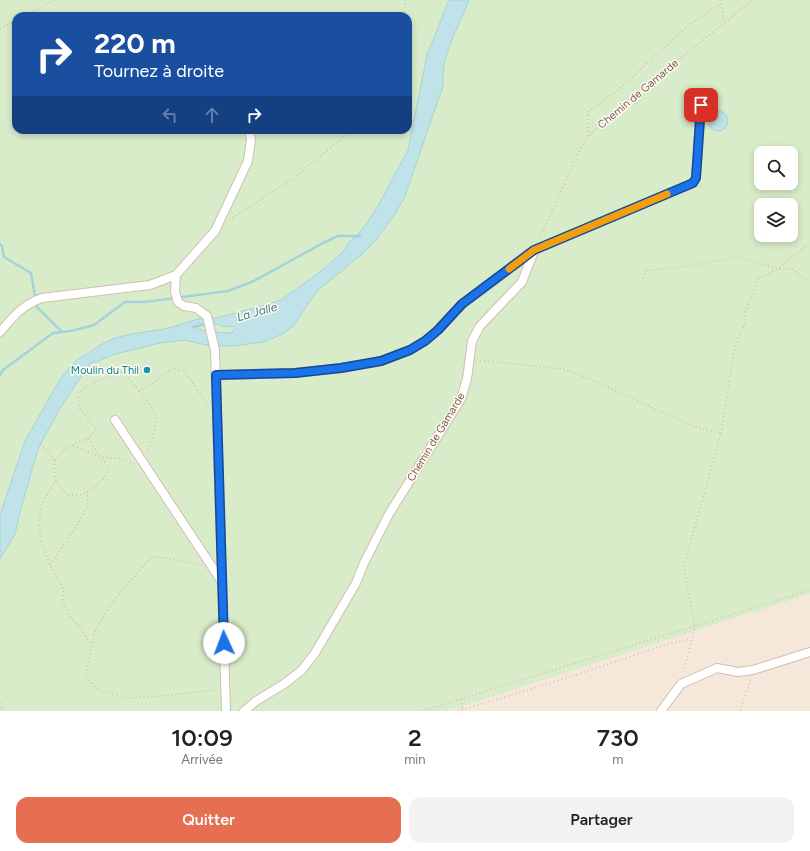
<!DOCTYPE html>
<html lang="fr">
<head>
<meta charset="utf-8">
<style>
  body { margin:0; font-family:Figtree,sans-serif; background:#f2f2f2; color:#222; height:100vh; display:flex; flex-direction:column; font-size:15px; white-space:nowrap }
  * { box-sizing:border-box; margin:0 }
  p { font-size:13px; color:#767676 }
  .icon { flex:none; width:22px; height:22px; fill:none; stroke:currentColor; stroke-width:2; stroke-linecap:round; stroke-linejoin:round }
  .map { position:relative; height:711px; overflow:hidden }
  .sheet { display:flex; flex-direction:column; background:#fff; flex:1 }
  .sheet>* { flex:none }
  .banner { position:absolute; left:12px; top:12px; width:400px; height:122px; border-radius:12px; box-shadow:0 2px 6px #0003; background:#1a4fa0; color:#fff; overflow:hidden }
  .buttons { position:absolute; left:754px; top:146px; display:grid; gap:8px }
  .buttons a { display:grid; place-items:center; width:44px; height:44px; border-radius:8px; background:#fff; box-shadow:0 2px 6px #0003; font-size:20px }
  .pin { position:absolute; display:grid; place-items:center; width:34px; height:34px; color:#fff; margin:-17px; border-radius:8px; box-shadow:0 2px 6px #0006 }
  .me { position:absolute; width:44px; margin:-22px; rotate:358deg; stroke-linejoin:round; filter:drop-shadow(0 0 3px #0008) }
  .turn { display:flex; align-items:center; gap:14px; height:84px; padding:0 16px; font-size:18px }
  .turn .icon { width:52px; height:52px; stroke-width:2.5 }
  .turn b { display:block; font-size:28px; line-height:34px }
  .lanes { display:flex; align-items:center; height:38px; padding:0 16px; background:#0003; justify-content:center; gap:20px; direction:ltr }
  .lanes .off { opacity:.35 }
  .eta { display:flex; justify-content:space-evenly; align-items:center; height:68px; text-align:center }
  .eta b { font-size:24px; font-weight:600; line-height:28px }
  .button { display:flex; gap:8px; margin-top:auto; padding:8px 16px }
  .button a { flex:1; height:46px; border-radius:12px; background:#e76f51; color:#fff; font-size:16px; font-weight:600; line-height:46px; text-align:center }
  .button a+a { background:#f2f2f2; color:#222 }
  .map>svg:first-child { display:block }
</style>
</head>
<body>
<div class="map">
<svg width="810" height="711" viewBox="0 0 810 711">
  <rect width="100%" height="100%" fill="#fdf6ec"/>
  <path fill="#f5e8da" d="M810,594V711H448L488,698Z"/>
  <path fill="#d8ecc9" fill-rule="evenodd" d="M0,0H810V594L448,711H0ZM16,16H408V130H16ZM761,153H791V183H761ZM761,205H791V235H761Z"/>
  <path fill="#bfe3e8" stroke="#a5d3da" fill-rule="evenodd" d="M449,0H469C459,27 440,56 443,86L405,196L395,214L377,239L361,255L317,291L293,326L283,334L263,342L234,346H211L184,340L160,343L112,355L99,361L91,363L88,366L59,410L38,449L21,508L15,534L0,559V515L25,441L59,381L69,368L77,360L104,343L115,338L131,334L165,329L198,319H212L266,305L281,300L321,271L342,253L350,241L357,236L367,223L378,206L408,150L427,55ZM197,323H213L225,327L233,326L235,328L232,333L211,332L197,329Z
    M708 121a10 10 0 1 1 20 0a10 10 0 1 1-20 0Z"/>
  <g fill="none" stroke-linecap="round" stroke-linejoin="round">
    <path stroke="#a5d3da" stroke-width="2.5" d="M0,244L2,246L4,257L31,273L37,307L62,332
      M193,327L208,324
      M0,375L3,370L53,333L71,331L94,325L125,302H145L228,291L254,281L323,243L338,236H360"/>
    <g stroke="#d1beb0" stroke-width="10">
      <path id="minor" d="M0,332C13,317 22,305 42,298L150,285L176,275
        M216,375L295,373L341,368L381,361L410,350L425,341L438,330L462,304L535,250L693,183L696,178L701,105
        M115,420L222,582
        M226,711L215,350L207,316L196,308L184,306L178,302L175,292L176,275L215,231L248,161L251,140L249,130
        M244,711L256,701L284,684L302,670L315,653L356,583L364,563L389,514L461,399L467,379L472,341L480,326L522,282L534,251
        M661,711L681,684L717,668L738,672L753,670L810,652"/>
    </g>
    <path stroke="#d9b8a5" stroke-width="1.5" stroke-dasharray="1 3" stroke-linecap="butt" d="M720,0L725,23
      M25,16L54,0
      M403,16L406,0
      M0,29L16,21
      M588,136V112L615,93L689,25L721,4
      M229,220L291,180L339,141L348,130
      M539,239L582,145L601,122L753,0
      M643,278L646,271L690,266L736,257L778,269L803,248L810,245
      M476,360L563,369L599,383L688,424L706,430L721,433L684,567L695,627L683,674
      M139,391C144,398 152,406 155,414C158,425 151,444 146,454
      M721,433L735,345L745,324V312L759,278L778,269H792L810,283
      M88,439L109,468L104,479L87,492L81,495H67L56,481L54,470L55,461L63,451L80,441L88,439L97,429L80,409L78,393L89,385L122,371L139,391C152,385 161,378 171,368L184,371L208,405
      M40,445L48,451L55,461
      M73,446L101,457L118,458L134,464
      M56,481L42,503L39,523L41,542L50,565L64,589L62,603L69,615L78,625L91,644
      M50,565L77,525L88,506L87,492
      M202,565L167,558L152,557L120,592L96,628L85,675L97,689L126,698L161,696L217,690
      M461,699L463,711
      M0,703L3,711
      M422,711L810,590
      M458,711L567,678L671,643L691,639
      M740,711L751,678"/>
    <use href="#minor" stroke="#fff" stroke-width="8"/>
  </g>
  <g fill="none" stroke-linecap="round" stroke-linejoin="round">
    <g stroke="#114b97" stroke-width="10">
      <path id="route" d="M224,643L216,375L295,373L341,368L381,361L410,350L425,341L438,330L462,304L534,250L693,183L696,178L701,105"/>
    </g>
    <use href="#route" stroke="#1a73e8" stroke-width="7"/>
    <path stroke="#f59e0b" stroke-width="7" d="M509,269L534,250L667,194"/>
  </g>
  <circle fill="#0f9aa8" stroke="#fffaf3" stroke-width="1.5" cx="147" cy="370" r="4"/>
  <g text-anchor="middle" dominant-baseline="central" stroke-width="3" stroke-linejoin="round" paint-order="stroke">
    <g font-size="11" fill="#7a5c4d" stroke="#fffaf3">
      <text transform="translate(638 94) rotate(-40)">Chemin de Gamarde</text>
      <text transform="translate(436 437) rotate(-59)">Chemin de Gamarde</text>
    </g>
    <g font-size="11" fill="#0d838f" stroke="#fffaf3" text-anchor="end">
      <text x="139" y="370">Moulin du Thil</text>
    </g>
    <g font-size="12" font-style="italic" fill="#437c86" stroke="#fffaf3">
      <text transform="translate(257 312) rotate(-16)">La Jalle</text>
    </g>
  </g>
</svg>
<div class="buttons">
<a><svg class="icon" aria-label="search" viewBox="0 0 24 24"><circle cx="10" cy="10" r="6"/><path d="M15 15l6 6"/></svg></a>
<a><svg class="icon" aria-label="layers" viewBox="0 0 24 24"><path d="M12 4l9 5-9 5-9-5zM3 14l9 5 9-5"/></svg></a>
</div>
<div class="pin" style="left:701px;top:105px;background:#d93025"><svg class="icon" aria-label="arrive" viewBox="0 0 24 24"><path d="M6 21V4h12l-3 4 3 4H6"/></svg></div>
<svg class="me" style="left:224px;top:643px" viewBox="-20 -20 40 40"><circle r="19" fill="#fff"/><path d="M0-13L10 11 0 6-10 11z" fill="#1a73e8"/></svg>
<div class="banner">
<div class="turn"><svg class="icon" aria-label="right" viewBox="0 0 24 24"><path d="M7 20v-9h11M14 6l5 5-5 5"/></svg><div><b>220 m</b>Tournez à droite</div></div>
<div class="lanes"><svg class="icon off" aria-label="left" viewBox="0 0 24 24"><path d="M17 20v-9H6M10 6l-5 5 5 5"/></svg><svg class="icon off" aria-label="ahead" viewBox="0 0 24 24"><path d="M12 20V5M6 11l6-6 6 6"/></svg><svg class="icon" aria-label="right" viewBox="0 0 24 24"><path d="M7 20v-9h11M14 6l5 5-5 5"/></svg></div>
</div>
</div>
<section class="sheet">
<div class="eta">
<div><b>10:09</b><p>Arrivée</p></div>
<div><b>2</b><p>min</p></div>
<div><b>730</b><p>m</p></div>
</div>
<div class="button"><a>Quitter</a><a>Partager</a></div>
</section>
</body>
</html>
